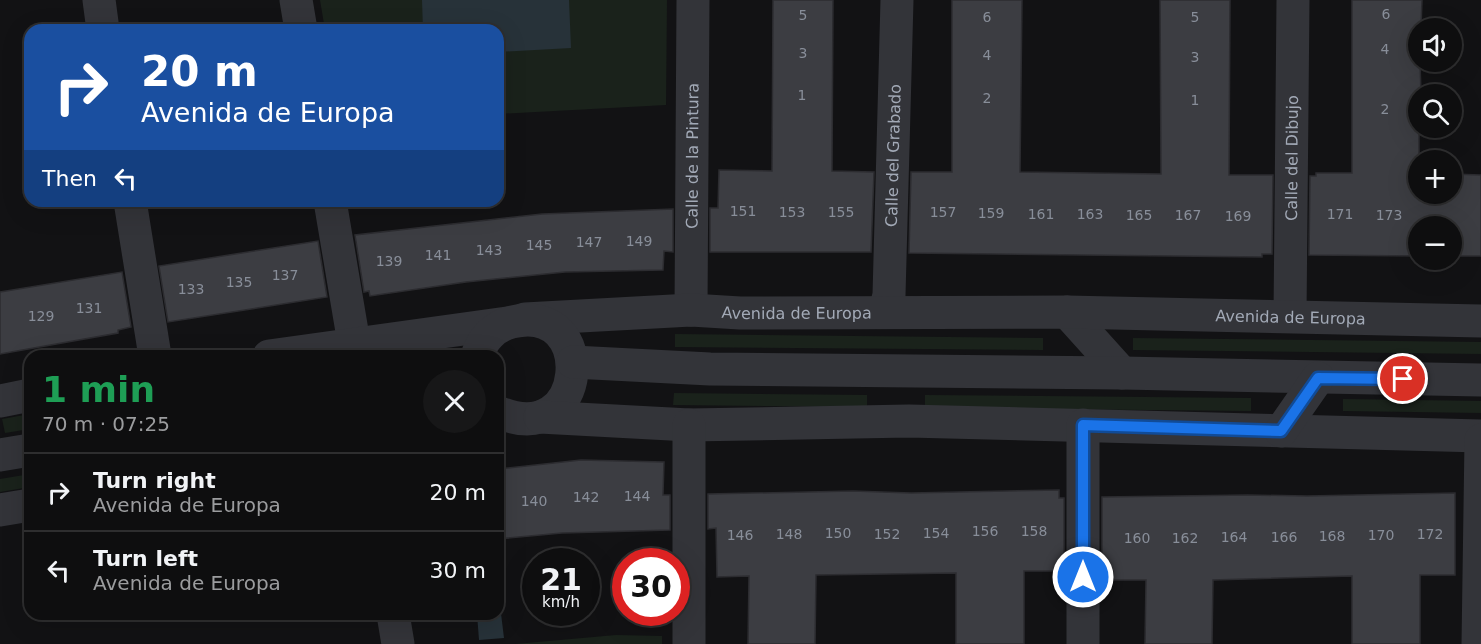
<!DOCTYPE html>
<html lang="en">
<head>
<meta charset="utf-8">
<style>
  body { margin:0; font-family:"DejaVu Sans",sans-serif; background:#171718; color:#f1f3f6; height:100vh; display:flex; flex-direction:column; font-size:22px; white-space:nowrap }
  * { box-sizing:border-box; margin:0 }
  p { font-size:20px; color:#9b9c9e }
  .icon { flex:none; width:33px; height:33px; fill:none; stroke:currentColor; stroke-width:2; stroke-linecap:round; stroke-linejoin:round }
  .map { position:relative; flex:1; overflow:hidden }
  .details { position:absolute; left:24px; top:350px; width:480px; height:270px; display:flex; flex-direction:column; background:#0e0e0f; border-radius:18px; box-shadow:0 6px 24px #0002,0 0 0 2px #2e2e2f }
  .details>* { flex:none }
  .banner { position:absolute; left:24px; top:24px; width:480px; height:183px; border-radius:18px; box-shadow:0 6px 24px #0002,0 0 0 2px #2e2e2f; background:#1a4fa0; color:#fff; overflow:hidden }
  .fabs { position:absolute; left:1408px; top:18px; display:grid; gap:12px }
  .fabs a { display:grid; place-items:center; width:54px; height:54px; border-radius:50%; background:#0e0e0f; box-shadow:0 6px 24px #0002,0 0 0 2px #2e2e2f; font-size:30px }
  .speed { position:absolute; left:522px; top:548px; display:flex; gap:12px; font-size:30px; font-weight:700; text-align:center }
  .speed>* { display:grid; place-content:center; width:78px; height:78px; border-radius:50%; background:#0e0e0f; box-shadow:0 6px 24px #0002,0 0 0 2px #2e2e2f; line-height:1 }
  .speed small { font-size:15px; font-weight:400 }
  .speed .limit { border:9px solid #d22; background:#fff; color:#111 }
  .pin { position:absolute; display:grid; place-items:center; width:51px; height:51px; color:#fff; margin:-26px; border:3px solid #fff; border-radius:50%; box-shadow:0 2px 6px #0007 }
  .me { position:absolute; width:66px; margin:-33px; rotate:0deg; stroke-linejoin:round; filter:drop-shadow(0 0 4px #0008) }
  .turn { display:flex; align-items:center; gap:21px; height:126px; padding:0 18px; font-size:27px }
  .turn .icon { width:78px; height:78px; stroke-width:2.5 }
  .turn b { display:block; font-size:42px; line-height:51px }
  .then { display:flex; align-items:center; height:57px; padding:0 18px; background:#0003; gap:12px; font-size:22px }
  .round { display:grid; place-items:center; flex:none; width:63px; height:63px; border-radius:32px; background:#171718 }
  .overview { display:flex; align-items:center; justify-content:space-between; height:102px; padding:0 18px }
  h1 { font-size:36px; font-weight:700; line-height:45px; color:#1e9e55 }
  ul { padding:0; list-style:none }
  li { display:flex; align-items:center; gap:18px; height:78px; padding:0 18px; border-top:2px solid #2e2e2f }
  li div { flex:1 }
  li b { display:block; font-size:22px }
  li em { font-style:normal }
  .map>svg:first-child { display:block }
</style>
</head>
<body>
<div class="map">
<svg width="1481" height="644" viewBox="0 0 1481 644">
  <rect width="100%" height="100%" fill="#121214"/>
  <path fill="#1a221b" d="M320,0H667L666,105L498,114V30H325Z
    M675,334L1043,338V350L675,347Z
    M1133,338L1481,342V354L1133,350Z
    M674,393L867,395V407L673,405Z
    M925,395L1251,398V411L925,408Z
    M1343,399L1481,401V413L1343,411Z
    M30,414V429L5,433L2,419Z
    M30,474V487L0,492V479Z
    M616,635L662,636V644H515Z"/>
  <path fill="#273239" d="M422,0H569L571,48L498,52V30H423Z
    M498,589L504,638L479,640L477,614H498Z"/>
  <path fill="#3c3d42" stroke="#2c2c30" stroke-width="1.5" d="M773,0H833L832,171L874,172L871,252H710V208H718L719,170L772,171Z
    M952,0H1022L1020,172L1161,174L1160,0H1230L1229,175H1273L1272,254H1262V257L909,253L911,172H952Z
    M1352,0H1422L1421,28H1419L1421,94H1419V194H1452V174L1481,175V256H1452V226H1419V256L1309,255L1310,176H1316V173H1352Z
    M673,209V252L664,251L663,270L565,272L466,282L370,296L369,291L364,292L355,235L542,214Z
    M318,241L327,297L168,322L159,266Z
    M122,272L131,327L118,330V333L0,354V292Z
    M581,460L664,462L663,495H670V530L562,533L498,539V469Z
    M1059,490V498H1064V571H1024V644H956V573L816,575L815,644H748L749,576L717,577L716,528L708,529V494L853,491L911,493Z
    M1455,493V575H1420V644H1352V576L1213,580L1212,644H1145L1146,580H1113V571H1102V497L1248,495L1307,496Z"/>
  <g fill="none" stroke-linecap="round" stroke-linejoin="round">
    <g stroke="#333439" stroke-width="33">
      <path d="M99,0L103,30"/>
      <path d="M296,0L301,30"/>
      <path d="M130,201L155,356"/>
      <path d="M330,201L354,343"/>
      <path id="s1" d="M691,310L693,0"/>
      <path id="s2" d="M885,311L889,295L897,0"/>
      <path d="M1067,312L1122,373"/>
      <path id="s3" d="M1290,316L1293,0"/>
      <path id="s4" d="M525,319L691,310L740,313L1067,312L1481,321"/>
      <path d="M269,356L507,323"/>
      <path d="M477,356C482,339 495,326 512,322C599,301 589,452 498,412"/>
      <path d="M573,362L710,369L1122,373L1481,380"/>
      <path d="M0,401L30,395"/>
      <path d="M540,417L689,425L909,421L1481,436"/>
      <path d="M1083,425V644"/>
      <path d="M1281,431L1318,378"/>
      <path d="M0,455L30,450"/>
      <path d="M0,510L30,505"/>
      <path d="M393,614L398,644"/>
      <path d="M689,644V425"/>
      <path d="M1478,644L1481,440"/>
    </g>
  </g>
  <g fill="none" stroke-linecap="round" stroke-linejoin="round">
    <g stroke="#114b97" stroke-width="15">
      <path id="route" d="M1083,577V425L1281,431L1318,378L1403,379"/>
    </g>
    <use href="#route" stroke="#1a73e8" stroke-width="10"/>
  </g>
  <g text-anchor="middle" dominant-baseline="central" stroke-width="6" stroke-linejoin="round" paint-order="stroke">
    <g font-size="14" fill="#888e99">
      <text x="1386" y="14">6</text>
      <text x="803" y="15">5</text>
      <text x="987" y="17">6</text>
      <text x="1195" y="17">5</text>
      <text x="1385" y="49">4</text>
      <text x="803" y="53">3</text>
      <text x="987" y="55">4</text>
      <text x="1195" y="57">3</text>
      <text x="802" y="95">1</text>
      <text x="987" y="98">2</text>
      <text x="1195" y="100">1</text>
      <text x="1385" y="109">2</text>
      <text x="743" y="211">151</text>
      <text x="792" y="212">153</text>
      <text x="841" y="212">155</text>
      <text x="943" y="212">157</text>
      <text x="991" y="213">159</text>
      <text x="1041" y="214">161</text>
      <text x="1090" y="214">163</text>
      <text x="1340" y="214">171</text>
      <text x="1139" y="215">165</text>
      <text x="1188" y="215">167</text>
      <text x="1389" y="215">173</text>
      <text x="1238" y="216">169</text>
      <text x="639" y="241">149</text>
      <text x="589" y="242">147</text>
      <text x="539" y="245">145</text>
      <text x="489" y="250">143</text>
      <text x="438" y="255">141</text>
      <text x="389" y="261">139</text>
      <text x="285" y="275">137</text>
      <text x="239" y="282">135</text>
      <text x="191" y="289">133</text>
      <text x="89" y="308">131</text>
      <text x="41" y="316">129</text>
      <text x="637" y="496">144</text>
      <text x="586" y="497">142</text>
      <text x="534" y="501">140</text>
      <text x="985" y="531">156</text>
      <text x="1034" y="531">158</text>
      <text x="838" y="533">150</text>
      <text x="936" y="533">154</text>
      <text x="789" y="534">148</text>
      <text x="887" y="534">152</text>
      <text x="1430" y="534">172</text>
      <text x="740" y="535">146</text>
      <text x="1381" y="535">170</text>
      <text x="1332" y="536">168</text>
      <text x="1234" y="537">164</text>
      <text x="1284" y="537">166</text>
      <text x="1137" y="538">160</text>
      <text x="1185" y="538">162</text>
    </g>
    <g font-size="16" fill="#a2a9b6" stroke="#0d0d0f">
      <text stroke="none"><textPath href="#s1" startOffset="154">Calle de la Pintura</textPath></text>
      <text stroke="none"><textPath href="#s2" startOffset="156">Calle del Grabado</textPath></text>
      <text stroke="none"><textPath href="#s3" startOffset="158">Calle del Dibujo</textPath></text>
      <text stroke="none"><textPath href="#s4" startOffset="272">Avenida de Europa</textPath></text>
      <text stroke="none"><textPath href="#s4" startOffset="766">Avenida de Europa</textPath></text>
    </g>
  </g>
</svg>
<div class="fabs">
<a><svg class="icon" aria-label="sound" viewBox="0 0 24 24"><path d="M4 9h4l5-4v14l-5-4H4zM17 9q2 3 0 6"/></svg></a>
<a><svg class="icon" aria-label="search" viewBox="0 0 24 24"><circle cx="10" cy="10" r="6"/><path d="M15 15l6 6"/></svg></a>
<a>+</a>
<a>−</a>
</div>
<div class="speed"><div>21<small>km/h</small></div><div class="limit">30</div></div>
<div class="pin" style="left:1403px;top:379px;background:#d93025"><svg class="icon" aria-label="arrive" viewBox="0 0 24 24"><path d="M6 21V4h12l-3 4 3 4H6"/></svg></div>
<svg class="me" style="left:1083px;top:577px" viewBox="-20 -20 40 40"><circle r="17" fill="#1a73e8" stroke="#fff" stroke-width="3"/><path d="M0-11L8 9 0 5-8 9z" fill="#fff"/></svg>
<div class="banner">
<div class="turn"><svg class="icon" aria-label="right" viewBox="0 0 24 24"><path d="M7 20v-9h11M14 6l5 5-5 5"/></svg><div><b>20 m</b>Avenida de Europa</div></div>
<div class="then">Then<svg class="icon" aria-label="left" viewBox="0 0 24 24"><path d="M17 20v-9H6M10 6l-5 5 5 5"/></svg></div>
</div>
<section class="details">
<div class="overview"><div><h1>1 min</h1><p>70 m · 07:25</p></div><a class="round"><svg class="icon" aria-label="close" viewBox="0 0 24 24"><path d="M6 6l12 12M18 6L6 18"/></svg></a></div>
<ul>
<li><svg class="icon" aria-label="right" viewBox="0 0 24 24"><path d="M7 20v-9h11M14 6l5 5-5 5"/></svg><div><b>Turn right</b><p>Avenida de Europa</p></div><em>20 m</em></li>
<li><svg class="icon" aria-label="left" viewBox="0 0 24 24"><path d="M17 20v-9H6M10 6l-5 5 5 5"/></svg><div><b>Turn left</b><p>Avenida de Europa</p></div><em>30 m</em></li>
</ul>
</section>
</div>
</body>
</html>
